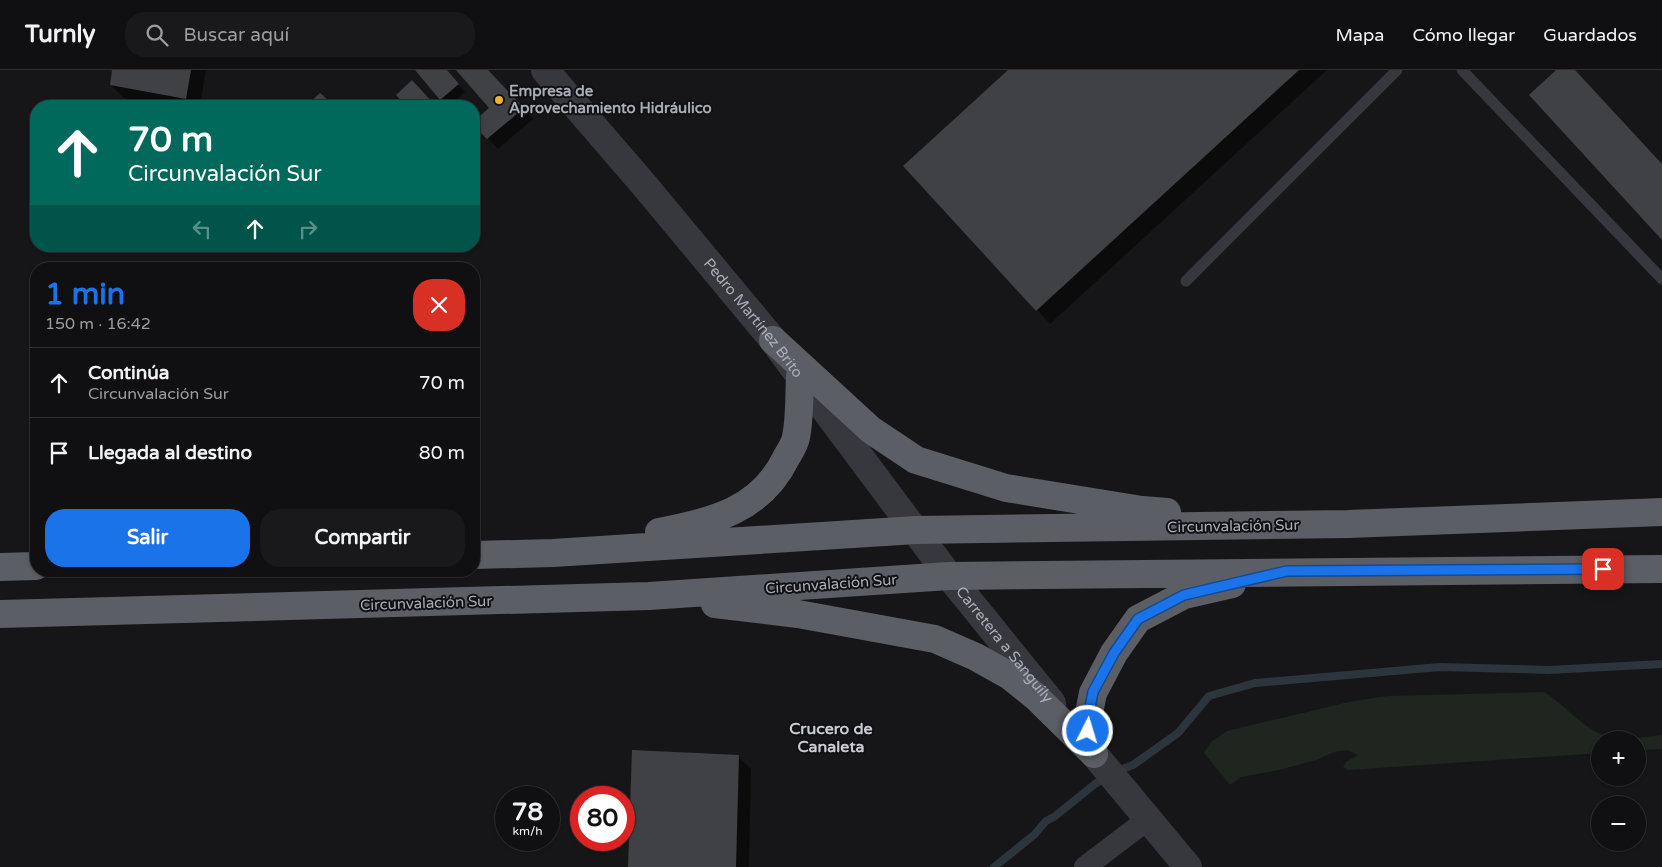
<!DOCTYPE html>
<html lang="es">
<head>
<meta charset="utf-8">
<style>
  body { margin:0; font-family:"Varela Round",sans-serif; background:#19191b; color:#f1f3f6; height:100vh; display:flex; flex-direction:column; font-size:19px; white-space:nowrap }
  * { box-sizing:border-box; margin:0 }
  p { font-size:16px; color:#9c9d9f }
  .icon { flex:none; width:28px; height:28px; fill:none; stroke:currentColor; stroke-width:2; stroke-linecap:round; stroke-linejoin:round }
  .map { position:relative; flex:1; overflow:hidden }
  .details { position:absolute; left:30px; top:192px; width:450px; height:315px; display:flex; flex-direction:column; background:#101012; border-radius:20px; box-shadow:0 1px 4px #0004,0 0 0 1px #303032 }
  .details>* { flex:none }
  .guide { position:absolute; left:30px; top:30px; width:450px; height:152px; border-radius:20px; box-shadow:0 1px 4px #0004,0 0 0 1px #303032; background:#00695c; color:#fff; overflow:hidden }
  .tools { position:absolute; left:1591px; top:661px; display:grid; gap:10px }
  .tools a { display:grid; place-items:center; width:55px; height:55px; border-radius:50%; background:#101012; box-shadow:0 1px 4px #0004,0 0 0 1px #303032; font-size:25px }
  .speed { position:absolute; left:495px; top:716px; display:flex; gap:10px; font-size:25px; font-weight:700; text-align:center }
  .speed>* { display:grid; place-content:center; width:65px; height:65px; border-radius:50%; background:#101012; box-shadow:0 1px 4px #0004,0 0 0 1px #303032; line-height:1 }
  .speed small { font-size:12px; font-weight:400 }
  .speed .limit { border:8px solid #d22; background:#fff; color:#111 }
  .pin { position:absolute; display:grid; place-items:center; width:42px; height:42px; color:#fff; margin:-21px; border-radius:10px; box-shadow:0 2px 8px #0006 }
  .me { position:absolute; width:55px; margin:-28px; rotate:5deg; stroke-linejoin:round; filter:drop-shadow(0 0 4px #0008) }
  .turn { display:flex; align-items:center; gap:18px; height:105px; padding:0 15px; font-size:22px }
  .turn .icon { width:65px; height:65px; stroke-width:2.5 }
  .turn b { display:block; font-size:35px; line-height:42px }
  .lanes { display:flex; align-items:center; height:48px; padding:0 15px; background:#0003; justify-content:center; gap:25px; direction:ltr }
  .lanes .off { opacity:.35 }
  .round { display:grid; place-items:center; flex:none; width:52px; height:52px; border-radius:20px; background:#19191b }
  .head { display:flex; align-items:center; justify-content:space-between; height:85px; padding:0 15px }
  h1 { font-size:30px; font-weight:800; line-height:38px; color:#1a73e8 }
  .cta { display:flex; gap:10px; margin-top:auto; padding:10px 15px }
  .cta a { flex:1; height:58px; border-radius:20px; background:#1a73e8; color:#fff; font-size:20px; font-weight:800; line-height:58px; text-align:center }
  .cta a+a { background:#19191b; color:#f1f3f6 }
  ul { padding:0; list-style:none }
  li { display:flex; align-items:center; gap:15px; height:70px; padding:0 15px; border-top:1px solid #303032 }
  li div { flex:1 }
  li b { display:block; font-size:19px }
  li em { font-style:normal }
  header { display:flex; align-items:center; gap:30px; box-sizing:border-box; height:70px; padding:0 25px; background:#101012; border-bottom:1px solid #303032 }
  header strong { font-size:24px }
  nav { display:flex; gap:28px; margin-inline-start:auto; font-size:18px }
  .search { width:350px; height:45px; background:#19191b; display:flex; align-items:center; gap:12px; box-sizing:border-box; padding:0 18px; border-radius:20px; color:#9c9d9f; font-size:19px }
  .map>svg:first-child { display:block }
</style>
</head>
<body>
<header>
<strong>Turnly</strong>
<div class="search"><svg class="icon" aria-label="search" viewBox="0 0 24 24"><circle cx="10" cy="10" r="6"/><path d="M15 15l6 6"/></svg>Buscar aquí</div>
<nav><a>Mapa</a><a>Cómo llegar</a><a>Guardados</a></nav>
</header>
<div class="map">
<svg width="1662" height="797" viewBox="0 0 1662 797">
  <rect width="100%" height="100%" fill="#161618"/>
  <path fill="#1e261f" d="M1544,622C1564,634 1579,654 1600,664C1619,673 1642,667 1662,665V679L1638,680V670H1600V683L1348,700L1343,697L1346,692L1358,685L1347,680L1334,682L1316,690L1279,700L1241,707L1230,715L1204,683L1211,672L1227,661L1353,631L1388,626Z"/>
  <path fill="#0007" d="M113,0H206L200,36H168L124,28L111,15Z
    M417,0H446L465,22L448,36Z
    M457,0H486L533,49L498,79L474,54L491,38Z
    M1009,0H1327L1050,254L905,96Z
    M738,686L751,699L749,797H630Z"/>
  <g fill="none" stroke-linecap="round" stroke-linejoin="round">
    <path stroke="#2c353c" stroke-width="8" d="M994,797L1034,765L1046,751L1054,747L1095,714L1117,701L1133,695L1178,663L1209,626L1255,613L1440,597L1549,600L1662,594"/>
  </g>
  <path fill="#404145" d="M112,0H191L186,29L110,15Z
    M415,0H447L459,14L440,30Z
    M456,0H488L524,38L487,69L474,56V51L489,38Z
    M1008,0H1299L1036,241L903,96Z
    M1556,0H1575L1662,94V170L1529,25Z
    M412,10L434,34L431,36H406L396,25Z
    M320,23L335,36H306Z
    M632,680L739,685L736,797H628Z"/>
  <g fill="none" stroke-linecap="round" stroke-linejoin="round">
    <path stroke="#37383d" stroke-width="11" d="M1462,0L1662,209
      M1186,211L1397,0"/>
    <path stroke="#37383d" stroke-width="22" d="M1085,797L1147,750"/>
    <g stroke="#37383d" stroke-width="28">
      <path id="s1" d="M545,0L645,116L773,270L949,506L1052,633"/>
      <path d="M1079,666L1188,797"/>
    </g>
    <path stroke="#5b5e65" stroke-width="28" d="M773,270L871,360L916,390L1006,418L1142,440L1167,442
      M659,462C712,452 761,440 786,388C790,381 795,374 796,367C800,348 799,325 800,306
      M474,485L553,483L916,460L1348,454L1662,442
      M0,497L36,496
      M715,534L798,544L935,569L976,587L1010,606L1036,627L1094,684
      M0,544L649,526L949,506L1662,499
      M1094,684L1088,661V648L1093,623L1114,583L1138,549L1184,525L1232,514"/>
  </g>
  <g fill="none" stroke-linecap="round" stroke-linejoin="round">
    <g stroke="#114b97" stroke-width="12">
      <path id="route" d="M1088,661V648L1093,622L1114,583L1138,549L1184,525L1287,501L1603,499"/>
    </g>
    <use href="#route" stroke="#1a73e8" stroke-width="9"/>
  </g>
  <circle fill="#f2b134" stroke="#111113" stroke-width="2" cx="499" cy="30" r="5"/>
  <g text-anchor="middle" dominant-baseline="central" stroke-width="4" stroke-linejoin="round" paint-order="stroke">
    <g font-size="15" font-weight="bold" fill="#a8adb8" stroke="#111113" text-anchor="start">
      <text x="509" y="21">Empresa de<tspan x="509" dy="17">Aprovechamiento Hidráulico</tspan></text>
    </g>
    <g font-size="15" fill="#a8adb8" stroke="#111113">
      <text stroke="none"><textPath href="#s1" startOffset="324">Pedro Martínez Brito</textPath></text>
      <text transform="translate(1233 456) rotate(-1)">Circunvalación Sur</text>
      <text transform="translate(831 514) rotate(-4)">Circunvalación Sur</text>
      <text transform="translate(426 533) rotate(-2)">Circunvalación Sur</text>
      <text stroke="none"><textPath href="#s1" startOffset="736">Carretera a Sanguily</textPath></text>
    </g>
    <g font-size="16" font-weight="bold" fill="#c9ccd4" stroke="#111113">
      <text x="831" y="659">Crucero de<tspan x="831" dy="18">Canaleta</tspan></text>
    </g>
  </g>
</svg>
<div class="tools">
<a>+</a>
<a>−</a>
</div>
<div class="speed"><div>78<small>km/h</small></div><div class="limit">80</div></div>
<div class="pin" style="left:1603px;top:499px;background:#d93025"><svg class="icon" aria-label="arrive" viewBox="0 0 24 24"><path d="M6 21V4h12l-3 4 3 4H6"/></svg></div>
<svg class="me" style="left:1088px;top:661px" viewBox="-20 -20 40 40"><circle r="17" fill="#1a73e8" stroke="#fff" stroke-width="3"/><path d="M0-11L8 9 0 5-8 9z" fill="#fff"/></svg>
<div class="guide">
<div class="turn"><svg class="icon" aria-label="ahead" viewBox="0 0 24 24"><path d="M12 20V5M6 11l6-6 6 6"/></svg><div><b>70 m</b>Circunvalación Sur</div></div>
<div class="lanes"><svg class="icon off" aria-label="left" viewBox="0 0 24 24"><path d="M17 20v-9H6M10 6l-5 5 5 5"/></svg><svg class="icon" aria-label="ahead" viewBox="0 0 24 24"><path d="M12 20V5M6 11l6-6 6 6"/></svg><svg class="icon off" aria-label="right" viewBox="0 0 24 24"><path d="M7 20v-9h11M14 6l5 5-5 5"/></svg></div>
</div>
<section class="details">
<div class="head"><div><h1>1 min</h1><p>150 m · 16:42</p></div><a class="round" style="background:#d93025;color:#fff"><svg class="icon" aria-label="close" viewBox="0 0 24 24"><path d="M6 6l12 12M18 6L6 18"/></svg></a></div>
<ul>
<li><svg class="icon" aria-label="ahead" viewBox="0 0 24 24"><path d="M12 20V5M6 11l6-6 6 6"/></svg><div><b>Continúa</b><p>Circunvalación Sur</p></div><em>70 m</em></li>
<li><svg class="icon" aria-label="arrive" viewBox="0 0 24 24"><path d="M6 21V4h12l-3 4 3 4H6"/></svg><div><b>Llegada al destino</b></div><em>80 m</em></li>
</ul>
<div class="cta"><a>Salir</a><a>Compartir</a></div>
</section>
</div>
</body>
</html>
